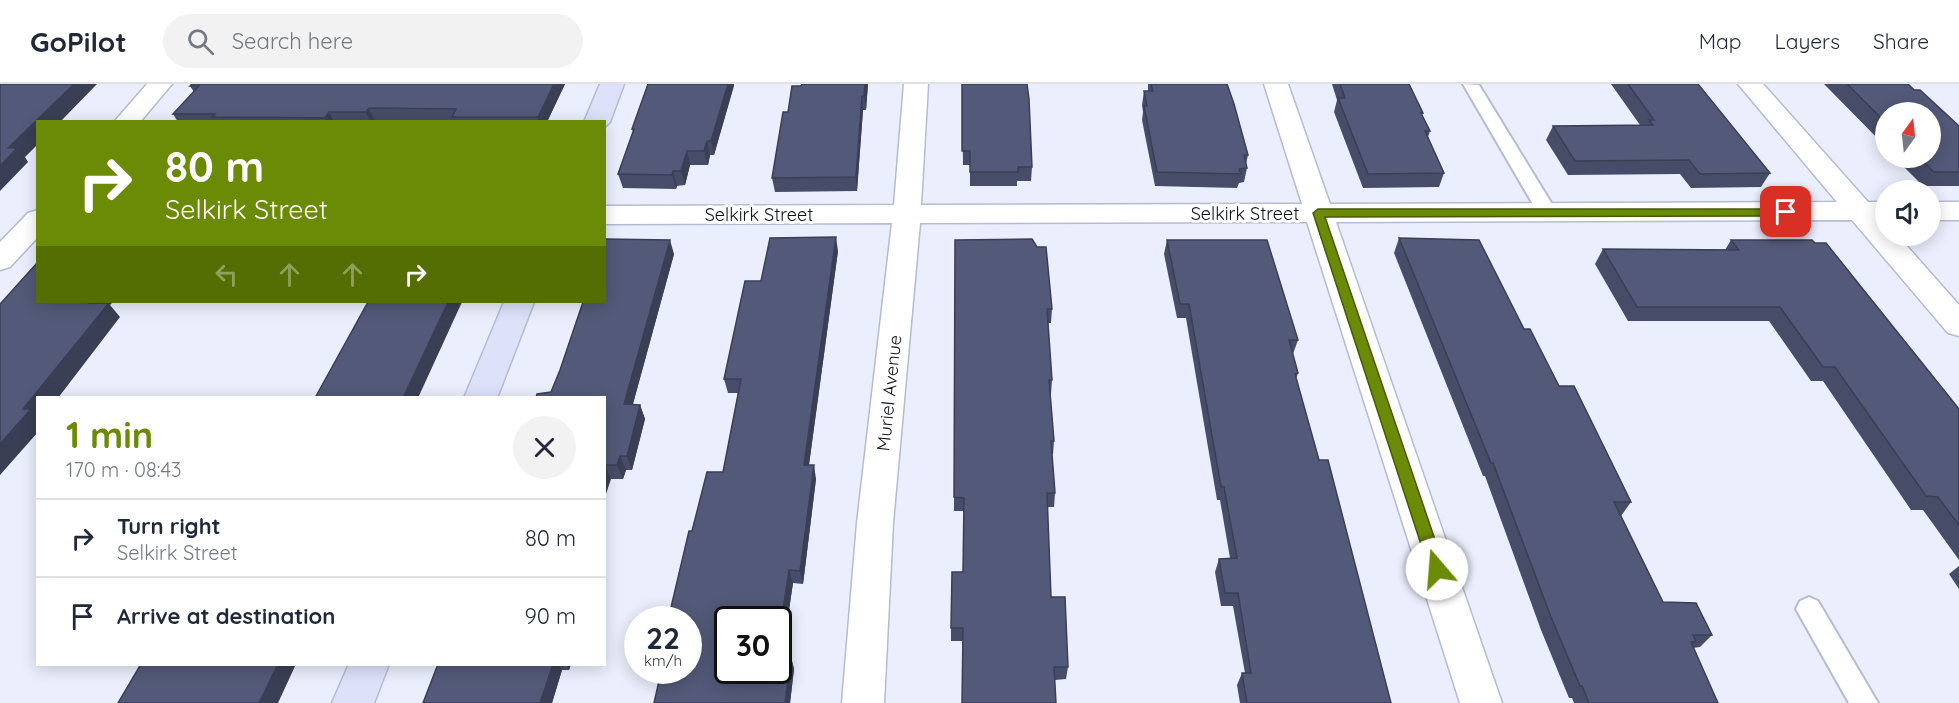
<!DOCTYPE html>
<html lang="en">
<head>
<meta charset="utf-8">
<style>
  body { margin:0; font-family:Quicksand,sans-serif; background:#f2f2f3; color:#1f2937; height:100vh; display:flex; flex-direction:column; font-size:22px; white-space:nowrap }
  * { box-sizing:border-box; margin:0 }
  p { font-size:20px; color:#747a83 }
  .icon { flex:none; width:33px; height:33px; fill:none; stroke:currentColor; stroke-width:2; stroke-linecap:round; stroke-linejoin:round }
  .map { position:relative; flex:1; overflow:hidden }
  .drawer { position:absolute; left:36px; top:312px; width:570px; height:270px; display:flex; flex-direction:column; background:#fff; border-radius:0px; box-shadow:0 3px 15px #0003 }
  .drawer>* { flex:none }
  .guide { position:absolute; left:36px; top:36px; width:570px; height:183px; border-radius:0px; box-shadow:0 3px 15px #0003; background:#6b8a06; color:#fff; overflow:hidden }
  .needle { width:39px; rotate:15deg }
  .controls { position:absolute; left:1875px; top:18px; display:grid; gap:12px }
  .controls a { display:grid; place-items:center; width:66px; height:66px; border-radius:50%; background:#fff; box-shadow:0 3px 15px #0003; font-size:30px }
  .speed { position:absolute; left:624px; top:522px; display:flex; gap:12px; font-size:30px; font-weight:700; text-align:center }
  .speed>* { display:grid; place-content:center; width:78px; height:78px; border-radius:50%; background:#fff; box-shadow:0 3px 15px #0003; line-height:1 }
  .speed small { font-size:15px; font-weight:400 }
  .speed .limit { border:3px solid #111; border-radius:9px; background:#fff; color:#111 }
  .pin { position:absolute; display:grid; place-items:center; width:51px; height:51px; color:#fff; margin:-26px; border-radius:12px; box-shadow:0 3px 9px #0006 }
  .me { position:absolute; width:66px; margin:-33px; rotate:342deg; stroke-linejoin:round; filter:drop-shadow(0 0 4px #0008) }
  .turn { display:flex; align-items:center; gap:21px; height:126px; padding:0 30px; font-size:27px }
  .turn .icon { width:78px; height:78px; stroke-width:2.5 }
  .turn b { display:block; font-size:42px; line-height:51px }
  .lanes { display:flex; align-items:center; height:57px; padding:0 30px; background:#0003; justify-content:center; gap:30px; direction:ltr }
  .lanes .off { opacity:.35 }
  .round { display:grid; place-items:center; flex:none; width:63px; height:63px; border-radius:32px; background:#f2f2f3 }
  .overview { display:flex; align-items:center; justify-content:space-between; height:102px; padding:0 30px }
  h1 { font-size:36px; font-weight:800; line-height:45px; color:#6b8a06 }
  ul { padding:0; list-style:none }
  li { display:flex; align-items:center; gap:18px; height:78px; padding:0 30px; border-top:2px solid #e0e1e3 }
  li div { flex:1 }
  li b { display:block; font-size:22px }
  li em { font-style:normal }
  header { display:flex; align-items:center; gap:36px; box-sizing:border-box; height:84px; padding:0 30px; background:#fff; border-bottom:2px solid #e0e1e3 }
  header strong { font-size:28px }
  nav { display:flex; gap:33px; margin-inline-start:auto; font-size:21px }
  .search { width:420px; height:54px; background:#f2f2f3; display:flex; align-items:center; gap:15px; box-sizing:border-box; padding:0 21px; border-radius:33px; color:#747a83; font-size:22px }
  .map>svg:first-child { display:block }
</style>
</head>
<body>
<header>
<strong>GoPilot</strong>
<div class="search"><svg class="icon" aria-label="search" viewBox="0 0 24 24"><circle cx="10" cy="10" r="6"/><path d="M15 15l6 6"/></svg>Search here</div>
<nav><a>Map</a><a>Layers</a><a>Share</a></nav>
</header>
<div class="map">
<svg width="1959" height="619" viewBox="0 0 1959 619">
  <rect width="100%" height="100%" fill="#ebeffd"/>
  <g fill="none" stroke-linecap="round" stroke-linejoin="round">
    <g stroke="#b5bbd1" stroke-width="4">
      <path id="service" d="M1463,0L1479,1L1558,130L1555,134H1541Z
        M1809,513L1818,517L1878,619H1849L1796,525L1800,517Z"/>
    </g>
    <g stroke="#b5bbd1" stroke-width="3">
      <path id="minor" d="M147,0H172L140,38H114Z
        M904,0H928L921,121L1302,120L1264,0H1288L1330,120L1837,118L1738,0H1763L1868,118H1886V136H1884L1886,152H1898L1959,221V252L1948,249L1852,136L1336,138L1502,619H1460L1307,138L920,139L893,439L884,619H842L857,439L892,139L604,140V122L894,121Z
        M1930,118H1959V136H1930Z
        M38,126V153L10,183L0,186V158L28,129Z"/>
    </g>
    <g stroke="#b5bbd1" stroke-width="3">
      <path id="secondary" d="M600,0H624L610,38L604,44V38H584Z
        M504,218H534L497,314H464Z
        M349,580H389L374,619H332Z"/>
    </g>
    <use href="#service" fill="#fff" fill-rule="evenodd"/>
    <use href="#minor" fill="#fff" fill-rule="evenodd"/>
    <use href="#secondary" fill="#dde2fa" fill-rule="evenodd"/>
  </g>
  <path fill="#474d68" d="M565,0L547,38H178L173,30L194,8L190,2Z
    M648,0H734L714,71H710L708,81H690L685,101L677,102L676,105L623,104L618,90L633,48L632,45Z
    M868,0L866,26H863L857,107L775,108L772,94L788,28L801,2Z
    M962,0L1032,83L1031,97H1017V102H970V81H963Z
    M1148,0H1227L1248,71L1246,80L1247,84L1244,98L1239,99L1237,104L1155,102L1142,36L1143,28L1142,21L1144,7H1148Z
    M1332,0H1409L1423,29L1422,31L1430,47L1428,53L1444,89L1439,103L1363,104L1334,28L1337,16Z
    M1611,0H1698L1770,89L1761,103L1691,104L1680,90L1568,91L1546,56L1553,42L1640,41Z
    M1824,0H1908L1959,42V102H1923L1895,74H1930L1886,28V63Z
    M1399,154L1524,245L1631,418L1621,432L1663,518L1712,551L1700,563L1693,564L1718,619H1574L1572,614H1569L1541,546L1485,392H1483L1394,169Z
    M1032,155L1052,225L1051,239H1048L1052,296L1051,310H1050L1054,357L1053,370H1052L1055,409L1054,423H1047L1051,513L1068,583L1066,595L1055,596L962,557H951V544L963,488L964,427H954V413Z
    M1167,156L1298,256L1293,270L1298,289L1296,295L1319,376L1391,619H1240L1237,601L1242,589H1245L1233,522H1221L1215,488L1219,475L1230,474L1220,416H1217L1186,234H1177L1164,170Z
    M1731,156L1959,325V476L1923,426H1911L1823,297H1811L1769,237H1628L1595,180L1603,165L1725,166Z
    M838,167L809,381L816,395L803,500L793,499L782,573H791L794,585L790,619H654L658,601L657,597L692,447L723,388L738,309H728L724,295L761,197Z
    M674,170L633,320L640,321L645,335L632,386H626L623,395H611L551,308Z
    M1959,482V505L1949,490Z
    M438,580H571L569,586H562L552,619H423Z"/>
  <path fill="#3a3f55" d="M74,0H97L60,38H38V60L25,73L28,78L0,107V82L8,64Z
    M554,0H565L547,38H539L538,33Z
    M728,0H734V2L714,71L711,57Z
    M865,0H868L866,26L864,12Z
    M862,12L863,26L857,107L856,93Z
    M369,24L375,38H371L366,28Z
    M329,28L334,38H327L325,34Z
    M707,57L710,71L708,81L704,67Z
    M687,67L690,81L685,101L681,87Z
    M673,87L677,102L676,105L672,91Z
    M836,153L838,167L807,395L804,381Z
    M670,156L674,170L629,334L624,320Z
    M90,218H113L110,221L120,233L58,314H38V348L0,391V360L23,325Z
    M448,218H462L418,314H403Z
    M640,321L645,335L632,386L627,372Z
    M620,372L626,386L623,395L617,381Z
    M605,381L611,395L604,416V382Z
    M814,381L816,395L803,500L800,487Z
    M789,486L793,499L781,579L778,575V560Z
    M791,573L794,585L790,619H785Z
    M278,580H296L278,619H259Z
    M553,580H559L562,586L552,619H540Z
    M566,580H571L569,586Z"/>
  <path fill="#535a79" stroke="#3a3f55" stroke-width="1.5" d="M0,0H74L8,64H17L0,82Z
    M192,0H554L538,33H452L456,25L369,24L366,28H329L325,34L212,33L215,30H173L199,2H190Z
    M648,0H728L711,57H707L704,67H687L681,87H673L672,91L618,90L634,45H632Z
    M802,0H865L864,12H862L856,93L772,94L783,28H788L792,2H801Z
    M962,0H1027L1029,15L1032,83H1018V88H970V67H962Z
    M1151,0H1227L1234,20L1248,71H1244L1247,84L1239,85L1241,90L1157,88L1144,22H1147L1144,7H1153Z
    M1340,0H1409L1423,29H1421L1430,47H1425L1444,89L1368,90L1338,14H1345Z
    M1628,0H1698L1770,89L1700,90L1689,76L1575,77L1553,42L1653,41L1649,36H1654Z
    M1847,0H1908L1914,6H1920L1959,42V88H1934L1920,74H1930V28H1886V39Z
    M836,153L804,381H814L800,487L789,486L778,560V536H728V586H778V573H791L785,619H654L659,597H657L659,586H688V536H668L689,447H692L707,388H723L741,295H724L745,197H761L770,154Z
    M1399,154L1479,156L1524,245H1530L1559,302H1574L1631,418H1614L1663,518L1696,519L1712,551H1693L1696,558H1691L1718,619H1589L1582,602H1580L1551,533L1493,379H1491Z
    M604,155L670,156L624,320L640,321L627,372H620L617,381H605L604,382V314H536L537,310L551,308L560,286L583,218H604Z
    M1032,155L1037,163H1046L1052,225H1047L1052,296H1049L1054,357H1051L1055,409H1047L1051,513H1065L1068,583H1054L1056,619H962L963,544H951L952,488H963L964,414L954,413L955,156Z
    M1167,156H1267L1298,256H1289L1298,289L1295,290L1319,376H1328L1391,619H1247L1242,589H1251L1238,509H1225L1219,475L1237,474L1224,403H1221L1189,220H1180Z
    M1731,156H1812L1815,159H1826L1959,325V441L1938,413L1926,412L1835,283H1823L1780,223H1637L1603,165L1739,166Z
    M38,178V218H90L89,219H109L23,325H31L0,360V220Z
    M368,218H448L403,314H315Z
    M141,580H278L259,619H118Z
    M438,580H553L540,619H423Z"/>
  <path fill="#6b8a06" stroke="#465a04" stroke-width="1.5" d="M1318,125H1786L1792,128L1786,132L1325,133L1445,485L1442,490L1437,492L1431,490L1429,485L1313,129Z"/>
  <g text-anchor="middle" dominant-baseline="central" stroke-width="6" stroke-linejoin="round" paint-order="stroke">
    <g font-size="18" fill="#0f1119" stroke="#fff">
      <text x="1245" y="129">Selkirk Street</text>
      <text x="759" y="130">Selkirk Street</text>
      <text transform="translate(889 309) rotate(-84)">Muriel Avenue</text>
    </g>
  </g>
</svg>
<div class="controls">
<a><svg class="needle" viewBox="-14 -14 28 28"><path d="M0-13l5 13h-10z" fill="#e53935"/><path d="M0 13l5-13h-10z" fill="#747a83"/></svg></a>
<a><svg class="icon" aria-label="sound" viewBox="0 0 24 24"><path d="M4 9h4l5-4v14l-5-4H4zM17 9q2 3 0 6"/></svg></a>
</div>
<div class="speed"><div>22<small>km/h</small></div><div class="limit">30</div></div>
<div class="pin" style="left:1786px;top:128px;background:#d93025"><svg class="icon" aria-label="arrive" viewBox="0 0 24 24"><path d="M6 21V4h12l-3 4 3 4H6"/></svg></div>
<svg class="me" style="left:1437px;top:485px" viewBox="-20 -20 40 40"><circle r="19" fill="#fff"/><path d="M0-13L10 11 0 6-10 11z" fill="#6b8a06"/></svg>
<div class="guide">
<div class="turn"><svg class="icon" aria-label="right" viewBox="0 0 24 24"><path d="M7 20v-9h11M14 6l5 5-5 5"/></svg><div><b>80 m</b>Selkirk Street</div></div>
<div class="lanes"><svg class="icon off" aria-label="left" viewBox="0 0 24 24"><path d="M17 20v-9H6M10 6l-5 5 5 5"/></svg><svg class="icon off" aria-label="ahead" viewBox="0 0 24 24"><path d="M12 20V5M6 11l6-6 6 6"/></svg><svg class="icon off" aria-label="ahead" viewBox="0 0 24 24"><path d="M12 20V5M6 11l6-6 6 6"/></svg><svg class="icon" aria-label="right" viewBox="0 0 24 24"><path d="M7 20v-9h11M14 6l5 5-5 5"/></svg></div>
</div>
<section class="drawer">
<div class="overview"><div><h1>1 min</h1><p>170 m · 08:43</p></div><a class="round"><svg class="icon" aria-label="close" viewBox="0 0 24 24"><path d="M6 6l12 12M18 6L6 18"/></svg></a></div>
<ul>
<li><svg class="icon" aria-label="right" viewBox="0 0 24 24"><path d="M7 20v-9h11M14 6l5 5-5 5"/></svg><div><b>Turn right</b><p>Selkirk Street</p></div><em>80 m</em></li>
<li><svg class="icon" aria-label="arrive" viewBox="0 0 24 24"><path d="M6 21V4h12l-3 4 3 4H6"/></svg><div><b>Arrive at destination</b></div><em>90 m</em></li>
</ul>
</section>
</div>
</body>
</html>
